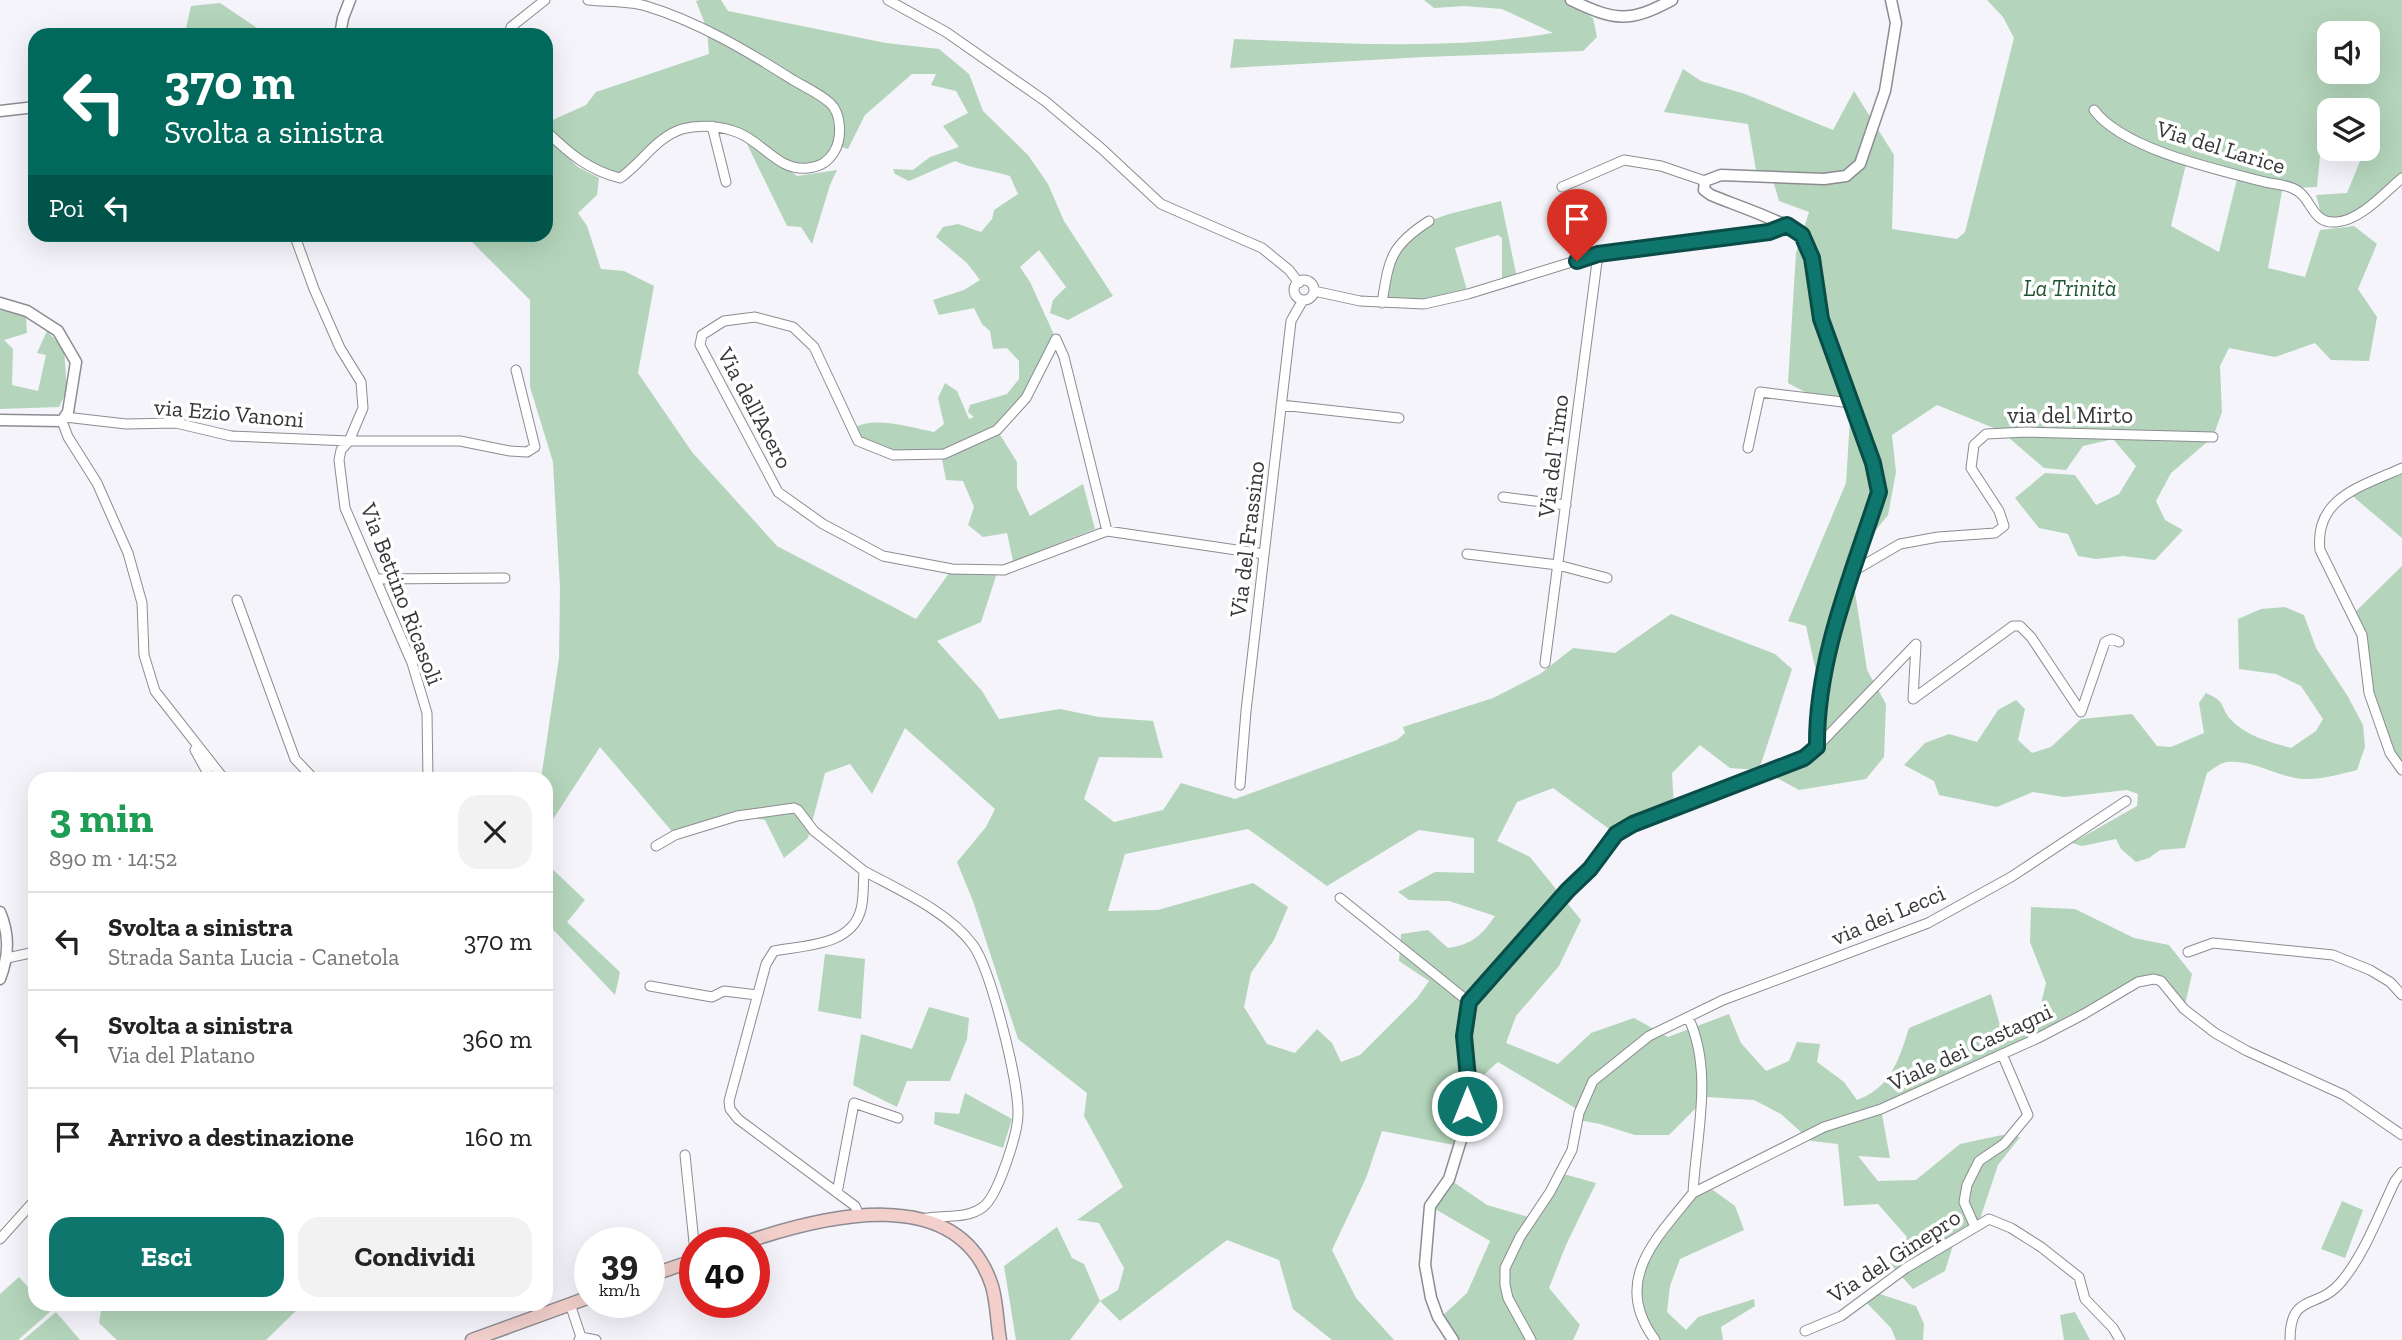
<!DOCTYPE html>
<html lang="it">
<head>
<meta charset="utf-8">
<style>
  body { margin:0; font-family:"Zilla Slab",serif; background:#f2f2f2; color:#222; height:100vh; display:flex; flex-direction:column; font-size:26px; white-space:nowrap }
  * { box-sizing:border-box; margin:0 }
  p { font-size:23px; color:#767676 }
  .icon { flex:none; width:38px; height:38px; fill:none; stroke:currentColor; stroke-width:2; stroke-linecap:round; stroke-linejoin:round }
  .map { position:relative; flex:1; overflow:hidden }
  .panel { position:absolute; left:28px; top:772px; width:525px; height:539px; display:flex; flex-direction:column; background:#fff; border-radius:21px; box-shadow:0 7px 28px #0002 }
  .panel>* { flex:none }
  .banner { position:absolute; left:28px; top:28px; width:525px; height:214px; border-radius:21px; box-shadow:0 7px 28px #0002; background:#00695c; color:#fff; overflow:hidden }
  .buttons { position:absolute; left:2317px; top:21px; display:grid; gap:14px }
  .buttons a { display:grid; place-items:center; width:63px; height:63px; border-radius:14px; background:#fff; box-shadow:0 7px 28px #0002; font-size:35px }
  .speed { position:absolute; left:574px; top:1227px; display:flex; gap:14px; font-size:35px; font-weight:700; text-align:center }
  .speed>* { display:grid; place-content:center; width:91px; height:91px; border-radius:50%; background:#fff; box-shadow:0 7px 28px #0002; line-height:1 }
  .speed small { font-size:18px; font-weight:400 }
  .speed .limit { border:10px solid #d22; background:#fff; color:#111 }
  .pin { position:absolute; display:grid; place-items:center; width:60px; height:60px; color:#fff; margin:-72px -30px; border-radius:50% 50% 50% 0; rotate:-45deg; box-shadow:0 0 7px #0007 }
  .pin .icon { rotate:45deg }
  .me { position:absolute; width:77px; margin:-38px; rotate:0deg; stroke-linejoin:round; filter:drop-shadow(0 0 5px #0008) }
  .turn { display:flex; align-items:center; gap:24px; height:147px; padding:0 21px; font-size:32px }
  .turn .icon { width:91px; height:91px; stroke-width:2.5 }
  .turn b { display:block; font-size:49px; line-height:60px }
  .then { display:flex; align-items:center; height:66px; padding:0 21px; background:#0003; gap:14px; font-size:26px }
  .round { display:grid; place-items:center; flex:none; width:74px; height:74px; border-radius:21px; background:#f2f2f2 }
  .overview { display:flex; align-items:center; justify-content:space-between; height:119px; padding:0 21px }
  h1 { font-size:42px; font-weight:800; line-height:52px; color:#1e9e55 }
  .action { display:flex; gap:14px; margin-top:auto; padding:14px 21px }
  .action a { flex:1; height:80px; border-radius:21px; background:#0f766e; color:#fff; font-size:28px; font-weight:800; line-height:80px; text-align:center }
  .action a+a { background:#f2f2f2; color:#222 }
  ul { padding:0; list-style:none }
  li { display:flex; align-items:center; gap:21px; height:98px; padding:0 21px; border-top:2px solid #e0e0e0 }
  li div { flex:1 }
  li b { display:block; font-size:26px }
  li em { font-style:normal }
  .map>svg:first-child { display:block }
</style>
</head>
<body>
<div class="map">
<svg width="2402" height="1340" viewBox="0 0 2402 1340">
  <rect width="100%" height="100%" fill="#f4f4fa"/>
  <path fill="#b4d5bb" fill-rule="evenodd" d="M699,0H721L728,11L886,43L939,49L969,74L983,111L1028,155L1048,184L1064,221L1113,296L1068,320L1050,313L1053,300L1066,287L1039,250L1020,267L1030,282L1056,339L1026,398L997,430L1017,462V488L1030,516L1083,484L1095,529L1013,561L1007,533L983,537L968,525L974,507L963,481L946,480L941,454L893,455L858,441L852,430C868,414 913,428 934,432L944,424L938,398L945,383L957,391L969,419L974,417L968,412L970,405L1007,394L1019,379V361L1007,348L993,349L990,331L982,324L974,308L939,315L933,300L964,290L980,280L967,263L936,237L943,227L958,224L981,232L992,219L994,210L1018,194L1010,176C991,170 973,169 955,161L909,181L895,174L893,169L913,170L930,157L959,147L943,126L968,113L956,91L931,85L936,74H912L865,115L848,149L838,146L817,168L784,166L797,176L837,170L830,185L812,244L801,227L787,226L743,136L735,132L682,129L620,178L600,173L546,131V123L586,105L596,92L709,54L707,29L696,1Z
    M1424,0H1568L1593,18L1597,37L1583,51L1424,57L1230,68L1234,39C1340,43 1448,51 1553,33L1502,9L1464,6L1434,8Z
    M1987,0H2402V178L2350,218L2323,221L2316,195L2347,193L2363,154L2340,149H2368V110H2329V146L2321,145L2317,187L2294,188L2283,186L2268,268L2305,277L2320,230L2354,226L2377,244L2358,289L2377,317L2369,361L2331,360L2315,343L2275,357L2229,348L2220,366L2222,412L2213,437L2171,473L2156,501L2165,520L2183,530L2155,560L2123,556L2096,559L2078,556L2068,534L2039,528L2015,498L2045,473L2075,475L2096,505L2119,494L2136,466L2113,439L2083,446L2066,470L2044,468L2008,437L2006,433L1937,405L1892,435L1896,472L1888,515L1859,551L1852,572L1867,670L1886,704L1884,757L1866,779L1799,790L1766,772L1804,758L1820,744V690L1806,626L1788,621L1846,483L1851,403L1818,399L1788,383L1796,253L1809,212L1779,201L1772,177L1757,176L1748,124L1664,112L1683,69L1701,81L1745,94L1833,130L1854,91L1894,155L1892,229L1957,239L1965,232L2014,38L2003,17ZM2329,33H2368V72H2329ZM2187,160L2238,175L2219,252L2171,226Z
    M220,3L266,34V35H197L186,28L191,6Z
    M546,137L578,167L599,178L597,195L578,213L587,226L601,269L624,271L654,286L638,373L692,452L777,546L916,619L952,569L998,570L981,622L937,641L982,691L999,719L1060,709L1099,717L1153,721L1163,758L1099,757L1084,799L1114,822L1163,810L1181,783L1235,799L1397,740L1405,733L1403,727L1493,698L1540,674L1573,648L1615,653L1671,614L1775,654L1792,669L1759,770L1730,768L1700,745L1672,773L1674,808L1616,834L1553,788L1517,802L1497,841L1530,857L1581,920L1559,966L1516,1016L1506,1043L1558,1064L1591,1033L1634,1018L1668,1037L1729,1014L1741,1043L1766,1071L1789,1061L1797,1042L1820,1044L1817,1062L1844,1082L1857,1100C1891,1088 1899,1059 1909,1028L1991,994L2002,1032L2037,1020L2046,983L2030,942L2031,907L2075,909L2134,938L2169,945L2192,974L2184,1009L2154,979L2084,1014L1881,1109L1890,1158L1858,1156L1878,1181L1916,1180L1960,1144L2002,1135L2020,1137L1998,1165L1978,1225L1955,1239L1945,1271L1913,1289L1890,1264L1907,1237L1878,1204L1844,1206L1838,1144L1811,1141L1781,1114L1754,1100L1707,1097L1669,1135H1635L1600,1124L1578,1120L1580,1111L1498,1062L1469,1088L1459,1146L1382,1131L1366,1178L1332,1250L1356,1298L1394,1340H1332L1293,1309L1279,1260L1227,1240L1120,1321L1100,1301L1070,1340H1016L1004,1266L1057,1227L1072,1258L1084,1264L1100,1301L1118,1290L1124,1268L1099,1223L1077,1220L1123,1187L1084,1116L1087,1093L1018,1039L973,901L957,862L986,827L995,809L905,728L872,794L850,764L825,773L808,838L784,858L765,820L737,816L675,835L600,747L546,830V779H541L559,658L560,588L553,462L530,387V300L465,235L546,234ZM1248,829L1327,886L1419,830L1474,838V873L1435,872L1398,892L1409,900L1449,901L1495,916C1481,936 1473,944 1448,948L1428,930L1401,934L1399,961L1429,981L1417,998L1360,1055L1341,1062L1332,1043L1317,1029L1295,1053L1267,1044L1244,1007L1251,973L1274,940L1288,907L1253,883L1158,910L1108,911L1125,854Z
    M1501,201L1517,278L1502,283V238L1498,235L1455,248L1468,294L1445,301L1382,303L1393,251L1429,221L1449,214Z
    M0,310L26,316L27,333L4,340L13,349L12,385L38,391L46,355L37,353L47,331L64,349L67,390L59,407L0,409Z
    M2402,468V538L2349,493Z
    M2402,566V769L2388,749L2369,693L2362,635L2351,616Z
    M2285,607L2304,615L2316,648L2347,695L2363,725L2365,747L2357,770C2340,774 2321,780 2302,779C2277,777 2253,759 2227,762C2220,763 2213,769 2207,773L2185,848L2160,850L2149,858L2136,862L2121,849L2116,839L2082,846L2072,843L2137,806L2138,794L2127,790L2064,797L2033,792L1997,807L1939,795L1934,781L1904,765L1925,743L1949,734L1977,742L1998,710L2016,700L2025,709L2018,740L2032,753L2051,747L2081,719L2132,714L2157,746L2171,747L2204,733L2199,703L2206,693C2227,702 2219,706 2231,720C2246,736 2270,742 2291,748L2316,731L2323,719L2301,686L2276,674L2239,669L2238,619L2261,609Z
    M546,863L585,900L567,922L620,972L615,995L546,922Z
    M825,954L865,959L861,1019L818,1011Z
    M929,1007L969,1018L967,1039L950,1081H907L897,1107L853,1085L861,1034L912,1049Z
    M965,1093L1012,1119L1003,1148L934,1124L935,1112L959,1114Z
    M1560,1173L1596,1183L1566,1245L1549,1288L1580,1325L1573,1340H1454L1441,1317L1467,1293L1490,1241L1430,1206L1449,1179L1487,1205L1532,1218Z
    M1713,1190L1735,1206L1744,1230L1680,1259L1670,1286L1667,1312L1686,1330L1698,1317L1754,1299L1755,1306L1721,1327L1723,1340H1655L1637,1306L1644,1260L1693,1193Z
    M2342,1201L2363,1210L2345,1258L2321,1249Z
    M19,1277L35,1295V1304H43L50,1312L18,1340H0V1294Z
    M1874,1292L1916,1306L1924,1324L1923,1340H1896L1891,1328L1864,1300Z
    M102,1304H303L266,1340H117L99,1323Z
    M56,1312L80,1340H23Z
    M2075,1312L2090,1340H2064L2060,1315Z"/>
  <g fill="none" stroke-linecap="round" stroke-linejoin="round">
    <g stroke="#8c8c92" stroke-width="11">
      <path id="minor" d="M888,0L946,32L1045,101L1102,149L1161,204L1262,248L1289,270L1299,283
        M509,35L511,27L545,0
        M2094,110C2123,149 2215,169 2261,181C2271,184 2283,184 2292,188C2313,196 2310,224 2336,222C2360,221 2385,192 2402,178
        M712,126L726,182
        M546,131C569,153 588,170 620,178C642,163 655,138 682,129C700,124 722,126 739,133C765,144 778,171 808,168C820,167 828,162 834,152C842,139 842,114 830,103C820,94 805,87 793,80C747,51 699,22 646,6C629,1 607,2 588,0
        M1562,187L1624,160L1661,166L1705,181
        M294,234L314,289L340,348L361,382L363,408L349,441L341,450L339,460L345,508L412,663L427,713L428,779
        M1294 290a10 10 0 1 1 20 0a10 10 0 1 1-20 0Z
        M1314,291L1360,301L1424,304L1468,294L1598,254L1769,232L1787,225
        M1382,303C1389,259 1390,246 1429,221
        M1281,405L1399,418
        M65,417L126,424L176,423L231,436L349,441H460L510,451L527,452L535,447L516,370
        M62,421L68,437L97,483L128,553L142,603L144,655L155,691L224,779
        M1748,448L1760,392L1851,403
        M2402,468C2363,486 2314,497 2320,550L2362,635L2369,693L2390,753L2402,770
        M1503,497L1566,505
        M1107,531L1004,570L952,569L883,556L823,524L778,492L700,345L702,335L724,321L755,317L793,327L814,347L858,441L893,455L944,454L997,430L1026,398L1056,339L1064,357L1107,531L1264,554
        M1467,554L1558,565L1607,578
        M1852,572L1900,544L1938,537L1995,533L2004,526L1999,511L1971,468L1974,445L1986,434L2027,432L2213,437
        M376,579L505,578
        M237,600L295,759L314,779
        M1545,663L1598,254
        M1817,747L1916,644L1913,699L2013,626H2020L2031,637L2081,712L2105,642L2112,639L2119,642
        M195,750L211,779
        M1240,785L1246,711L1291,321L1303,300
        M656,846L675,835L737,816L794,808L798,810L814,831L864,871C863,883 864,898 861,909C852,946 805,945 774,951L766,964L729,1101L730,1109L738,1119L855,1206L859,1215
        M864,871C899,890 949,912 973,945C991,970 1019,1083 1018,1114C1018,1133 998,1196 983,1207C966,1220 943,1214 922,1219
        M1340,898L1469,1002
        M2188,952L2213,943L2333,955L2370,970L2390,982L2402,995
        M7,958L35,952
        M650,986L712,997L724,991L757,995
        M1688,1017C1714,1071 1696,1136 1693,1193L1824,1127L1881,1109L2038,1038L2084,1014L2138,982L2154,979L2161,981L2184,1009L2215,1033L2247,1051L2344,1095L2402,1135
        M685,1155L695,1252
        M837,1193L854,1103L898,1118
        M1975,1227L1964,1202L1967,1185L1979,1161L2004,1144L2028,1115L2002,1054
        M0,1239L35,1200
        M570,1304L581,1337L579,1340
        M1805,1331L1841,1316L1906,1268L1989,1219L2011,1228L2041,1247L2079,1277L2085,1299L2113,1328L2120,1340
        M581,1337L596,1340
        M1531,1340L1508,1298L1505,1285V1268L1520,1237L1550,1192L1572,1150L1579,1113L1593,1081L1649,1036L1723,1000L1928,923L2011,877L2126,801
        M1655,1340C1611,1281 1656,1239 1693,1193
        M2290,1340C2290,1291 2318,1311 2342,1281C2365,1253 2379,1214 2395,1181L2402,1172"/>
    </g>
    <g stroke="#8c8c92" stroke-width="13">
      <path id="tertiary" d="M1571,0C1615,21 1629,23 1672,0
        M340,35L343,18L350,0
        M0,111L35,107
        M0,303L27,311L58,331L76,362L68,412L62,421L0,420
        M0,912C10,935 9,956 0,979
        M1453,1340L1438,1317L1431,1298L1425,1265L1430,1206L1449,1179L1465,1127L1469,1088L1464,1036L1469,1002L1568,890L1590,869L1616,834L1633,824L1804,758L1817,747C1816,659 1851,575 1879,492C1866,432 1836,378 1821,320C1814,293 1818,261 1802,237C1794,224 1729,203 1711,195L1704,190L1705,181L1721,175L1824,179L1846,176L1860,164L1885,91L1896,23L1891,0"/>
    </g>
    <g stroke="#8c8c92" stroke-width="15">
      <path id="secondary" d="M746,1242C823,1216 958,1181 992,1286C997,1303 997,1323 1000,1340
        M649,1276L695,1260
        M472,1340L590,1297"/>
    </g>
    <use href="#minor" stroke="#fff" stroke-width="9"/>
    <use href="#tertiary" stroke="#fff" stroke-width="10"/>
    <use href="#secondary" stroke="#f2cfca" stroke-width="12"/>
  </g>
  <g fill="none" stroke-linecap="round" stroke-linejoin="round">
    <g stroke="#0a4d48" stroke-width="18">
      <path id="route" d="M1467,1106L1469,1088L1464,1036L1469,1002L1568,890L1590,869L1616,834L1633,824L1804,758L1817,747C1816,659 1852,575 1879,492L1873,463L1821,319L1812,258L1802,235L1787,225L1769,232L1598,254L1577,261"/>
    </g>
    <use href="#route" stroke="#0f766e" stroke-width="12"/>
  </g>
  <g text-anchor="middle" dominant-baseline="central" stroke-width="7" stroke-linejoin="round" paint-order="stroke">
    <g font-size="23" fill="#373739" stroke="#fff">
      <text transform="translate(2221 147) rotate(17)">Via del Larice</text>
      <text transform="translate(755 408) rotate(62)">Via dell'Acero</text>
      <text transform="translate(229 413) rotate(5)">via Ezio Vanoni</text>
      <text x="2070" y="415">via del Mirto</text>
      <text transform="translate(1553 456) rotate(-83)">Via del Timo</text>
      <text transform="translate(1247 539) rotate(-83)">Via del Frassino</text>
      <text transform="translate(402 594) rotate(69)">Via Bettino Ricasoli</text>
      <text transform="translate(1888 915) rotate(-23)">via dei Lecci</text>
      <text transform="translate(1970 1047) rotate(-25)">Viale dei Castagni</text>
      <text transform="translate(1894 1256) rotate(-33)">Via del Ginepro</text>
    </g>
    <g font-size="23" font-style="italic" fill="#225532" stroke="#fff">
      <text x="2070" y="288">La Trinità</text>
    </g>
  </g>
</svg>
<div class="buttons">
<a><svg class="icon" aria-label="sound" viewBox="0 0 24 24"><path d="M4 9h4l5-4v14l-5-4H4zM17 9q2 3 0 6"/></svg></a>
<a><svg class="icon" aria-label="layers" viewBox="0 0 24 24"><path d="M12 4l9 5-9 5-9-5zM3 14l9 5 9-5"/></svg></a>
</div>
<div class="speed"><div>39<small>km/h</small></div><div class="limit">40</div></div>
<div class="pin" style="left:1577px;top:261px;background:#d93025"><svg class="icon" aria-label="arrive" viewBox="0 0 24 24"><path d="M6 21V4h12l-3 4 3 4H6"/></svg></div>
<svg class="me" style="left:1467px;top:1106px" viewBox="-20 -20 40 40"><circle r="17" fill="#0f766e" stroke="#fff" stroke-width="3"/><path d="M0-11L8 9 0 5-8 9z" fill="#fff"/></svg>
<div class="banner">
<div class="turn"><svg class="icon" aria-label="left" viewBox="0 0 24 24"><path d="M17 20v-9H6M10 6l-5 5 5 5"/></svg><div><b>370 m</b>Svolta a sinistra</div></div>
<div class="then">Poi<svg class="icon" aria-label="left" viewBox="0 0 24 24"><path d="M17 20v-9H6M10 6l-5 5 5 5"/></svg></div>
</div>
<section class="panel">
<div class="overview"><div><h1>3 min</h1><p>890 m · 14:52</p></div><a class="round"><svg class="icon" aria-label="close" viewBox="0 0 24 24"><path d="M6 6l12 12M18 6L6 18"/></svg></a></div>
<ul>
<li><svg class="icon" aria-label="left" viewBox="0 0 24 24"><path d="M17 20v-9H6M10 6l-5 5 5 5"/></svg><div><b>Svolta a sinistra</b><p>Strada Santa Lucia - Canetola</p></div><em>370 m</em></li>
<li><svg class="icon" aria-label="left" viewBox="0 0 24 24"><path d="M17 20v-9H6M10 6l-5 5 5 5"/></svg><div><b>Svolta a sinistra</b><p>Via del Platano</p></div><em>360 m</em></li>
<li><svg class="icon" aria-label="arrive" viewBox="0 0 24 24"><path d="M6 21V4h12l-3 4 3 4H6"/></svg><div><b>Arrivo a destinazione</b></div><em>160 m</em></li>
</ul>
<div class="action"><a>Esci</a><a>Condividi</a></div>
</section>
</div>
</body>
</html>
